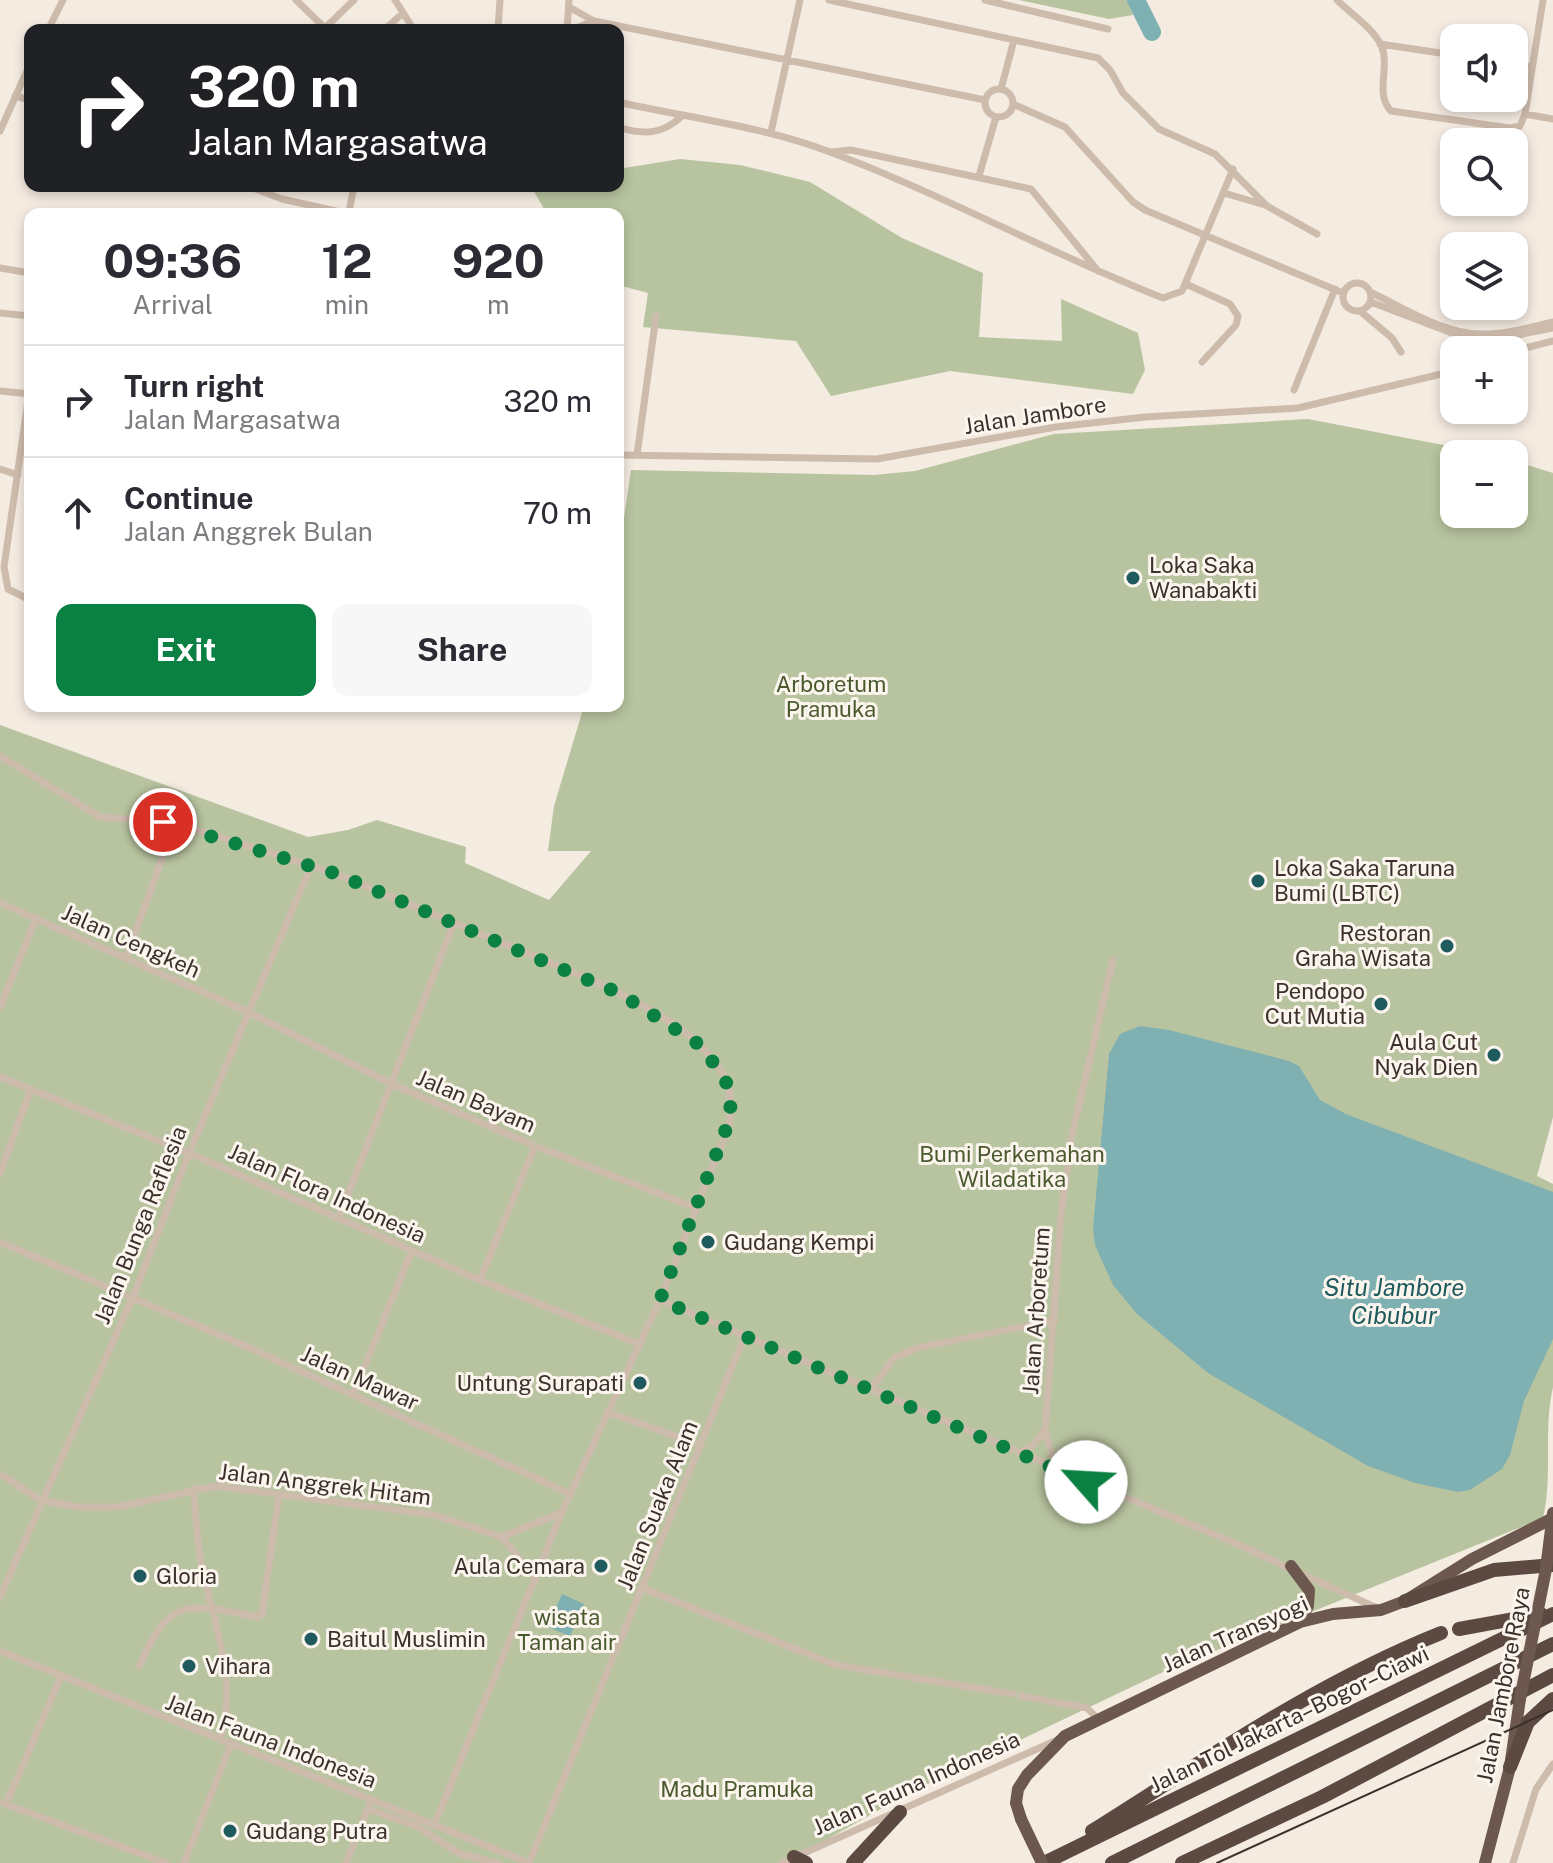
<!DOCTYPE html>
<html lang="en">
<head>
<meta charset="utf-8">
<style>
  body { margin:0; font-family:"Public Sans",sans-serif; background:#f7f7f7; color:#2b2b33; height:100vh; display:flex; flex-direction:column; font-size:30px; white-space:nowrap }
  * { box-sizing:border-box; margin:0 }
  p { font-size:26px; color:#7c7c81 }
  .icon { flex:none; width:44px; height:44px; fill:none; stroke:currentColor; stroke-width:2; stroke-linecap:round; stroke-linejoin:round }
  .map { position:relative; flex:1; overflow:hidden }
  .side { position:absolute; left:24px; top:208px; width:600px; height:504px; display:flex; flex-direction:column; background:#fff; border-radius:16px; box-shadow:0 4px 12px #0003 }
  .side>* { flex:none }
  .banner { position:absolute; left:24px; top:24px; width:600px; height:168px; border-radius:16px; box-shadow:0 4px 12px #0003; background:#202124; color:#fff; overflow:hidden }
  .controls { position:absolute; left:1440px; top:24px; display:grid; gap:16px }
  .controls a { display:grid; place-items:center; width:88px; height:88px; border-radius:16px; background:#fff; box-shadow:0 4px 12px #0003; font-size:40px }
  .pin { position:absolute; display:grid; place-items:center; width:68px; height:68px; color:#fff; margin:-34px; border:4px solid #fff; border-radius:50%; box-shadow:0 2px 8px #0007 }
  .me { position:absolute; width:88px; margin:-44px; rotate:296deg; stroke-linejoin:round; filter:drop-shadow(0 0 6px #0008) }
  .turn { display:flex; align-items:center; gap:28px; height:168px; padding:0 32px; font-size:36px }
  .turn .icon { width:104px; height:104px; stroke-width:2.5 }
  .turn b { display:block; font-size:56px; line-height:68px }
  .eta { display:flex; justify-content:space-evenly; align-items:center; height:136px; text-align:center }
  .eta b { font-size:48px; font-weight:700; line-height:56px }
  .button { display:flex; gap:16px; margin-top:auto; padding:16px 32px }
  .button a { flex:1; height:92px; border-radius:16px; background:#0b8043; color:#fff; font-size:32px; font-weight:700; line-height:92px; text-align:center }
  .button a+a { background:#f7f7f7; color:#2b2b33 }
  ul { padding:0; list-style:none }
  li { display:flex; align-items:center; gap:24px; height:112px; padding:0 32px; border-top:2px solid #e1e1e2 }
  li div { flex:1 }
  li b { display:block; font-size:30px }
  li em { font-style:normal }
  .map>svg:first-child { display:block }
</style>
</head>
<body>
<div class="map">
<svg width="1553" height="1863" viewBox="0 0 1553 1863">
  <rect width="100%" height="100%" fill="#f4ebe1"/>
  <path fill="#b8c4a0" d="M1019,0H1127L1133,15L1109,19Z
    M680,159L740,165L810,182L902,238L983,273L979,337L1062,341L1061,299L1138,333L1145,370L1133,394L950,371L831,396L796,341L643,327L648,293L618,285V214H547L531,186H618V169Z
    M1308,419L1490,454H1454V514H1514V461L1553,473V1117L1537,1176L1553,1184V1387C1543,1431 1553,1475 1543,1518L1161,1673L911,1792L785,1863H0V725L308,837L348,830L377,820L466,847L465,863L549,900L591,851H548L554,806L584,706H618V559L631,470L874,475L915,471L1054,434Z"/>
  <path fill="#7fb0b2" d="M1140,1026L1169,1030L1289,1061L1299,1066L1320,1100L1346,1114L1553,1192V1339L1524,1401L1510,1455L1502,1469L1470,1490L1458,1492L1415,1483L1368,1466L1208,1373L1137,1314L1113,1285L1095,1245L1093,1228L1109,1054L1120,1034Z
    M562,1594L584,1604L570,1636L548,1627Z"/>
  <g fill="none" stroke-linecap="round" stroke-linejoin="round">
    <path stroke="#7fb0b2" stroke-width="18" d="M1136,0L1152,32"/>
    <path stroke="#cdbbac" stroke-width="7" d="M296,0L327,30
      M395,0L414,30
      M829,0L1098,58L1110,70L1123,93L1159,129L1215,154L1267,206L1317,234
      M985,0L1108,29
      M1337,0C1351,14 1372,27 1381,45C1391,66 1374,94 1391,111L1510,128L1520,126L1525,114L1543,0
      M569,7L594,21L985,100
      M325,28L354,0
      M48,30L63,0
      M384,30L403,13
      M498,30L500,0
      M567,30L569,0
      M571,30L594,21
      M1380,44L1454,55
      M1514,64L1530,67
      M1001,89L1014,40
      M985 103a14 14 0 1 1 28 0a14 14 0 1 1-28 0Z
      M15,96L30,100
      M618,102C689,118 762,126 830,152C942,194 1051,254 1163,298L1182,291L1233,169
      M1013,104L1065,127L1133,202L1145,210L1343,293
      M1525,114L1553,119
      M618,127C643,135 662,135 682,116
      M0,131L30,64
      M771,132L800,0
      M831,152L851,150L1031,189L1098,271
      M979,176L996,117
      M248,186L282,199L349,214
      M1224,193L1265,205
      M349,212L354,186
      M0,268L30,273
      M1343 297a14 14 0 1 1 28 0a14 14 0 1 1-28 0Z
      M1186,284L1230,304L1238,316L1236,325L1202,362
      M1372,293C1406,309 1445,335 1484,334C1507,334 1531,327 1553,322
      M1371,302L1470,340L1498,339L1553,328
      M1360,311L1392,338L1401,352
      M0,313L30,316
      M1514,351L1553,341
      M1294,390L1335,289
      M0,391L30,394
      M29,394L4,567L8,589L30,600
      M618,455L877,459L1056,427L1145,417L1298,408L1454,371
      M637,455L656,316
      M0,469L18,475
      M0,756L100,817L175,823L334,873L594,981C648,1007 750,1052 728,1128L660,1300L562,1512L435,1823
      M0,903L248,1012L392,1084L535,1146L696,1208
      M126,958L175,823
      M0,1007L36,919
      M0,1077L189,1153L480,1280L639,1344
      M0,1173L31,1089
      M339,1217L454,923
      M0,1242L232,1340L571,1494
      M480,1280L535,1146
      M660,1300L1258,1553
      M871,1389L894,1358L917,1348L1055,1320
      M353,1395L412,1250
      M607,1412L701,1445
      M1022,1452L1033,1445L1045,1430
      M1055,1467L1045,1430L1061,1216L1071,1139L1113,960
      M0,1474L40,1500L78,1507H118L216,1486L435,1515L502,1537L536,1580
      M194,1488C195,1513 197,1538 201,1563C213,1621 239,1681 220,1740
      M502,1537L562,1512
      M1254,1552L1377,1608
      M642,1588L836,1665L1013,1694
      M0,1597L135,1292L189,1153L311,866
      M0,1651L529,1863
      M139,1666C170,1596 187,1603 257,1617L262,1614L279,1495
      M1021,1696L1087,1708L1098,1719
      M0,1802L166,1863
      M6,1804L61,1676
      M368,1809L419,1827L460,1854L498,1863
      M184,1863L231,1744
      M346,1863L369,1806
      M529,1863L744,1338
      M782,1863L1057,1740
      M1513,1863L1536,1789L1553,1764"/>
    <path stroke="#6c584f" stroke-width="12" d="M1291,1566L1309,1590L1308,1606L1300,1622
      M1021,1819L1016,1803L1018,1789L1027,1775L1065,1736L1300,1622L1333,1614L1381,1610L1405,1601L1472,1559L1553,1518
      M1485,1863L1510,1767L1520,1699"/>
    <path stroke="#5c4a42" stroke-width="14" d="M1405,1601L1494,1570L1553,1565
      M1459,1629L1541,1614
      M1510,1767L1528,1722L1553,1699
      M1092,1831C1205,1760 1316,1683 1441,1633
      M794,1857L806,1863
      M853,1863L900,1812
      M1044,1863L1553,1614
      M1112,1863L1553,1644
      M1182,1863L1322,1797L1553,1675"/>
    <path stroke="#3b302b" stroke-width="2" d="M1217,1863L1553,1710"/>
    <path stroke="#6c584f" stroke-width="12" d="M1520,1699L1546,1569L1553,1513
      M1021,1819L1042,1863"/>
  </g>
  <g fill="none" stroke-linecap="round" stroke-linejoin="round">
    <path stroke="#0b8043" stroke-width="14" stroke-dasharray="0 25.2" d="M163,822L334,873L619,993L703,1047L729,1087L731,1116L660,1300L1086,1482"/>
  </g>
  <g fill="#1f5a5e" stroke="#fbf5ee" stroke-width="3">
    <circle cx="1133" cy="578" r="8"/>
    <circle cx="1258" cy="881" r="8"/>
    <circle cx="1447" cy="946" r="8"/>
    <circle cx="1381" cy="1004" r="8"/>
    <circle cx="1494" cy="1055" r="8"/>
    <circle cx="708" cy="1242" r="8"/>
    <circle cx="640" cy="1383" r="8"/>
    <circle cx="601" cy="1566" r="8"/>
    <circle cx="140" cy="1576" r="8"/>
    <circle cx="311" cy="1639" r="8"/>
    <circle cx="189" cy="1666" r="8"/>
    <circle cx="230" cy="1831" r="8"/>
  </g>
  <g text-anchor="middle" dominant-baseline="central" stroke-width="6" stroke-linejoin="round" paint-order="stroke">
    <g font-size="22" fill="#3b302b" stroke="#fbf5ee">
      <text transform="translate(1035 415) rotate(-9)">Jalan Jambore</text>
      <text transform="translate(131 941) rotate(24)">Jalan Cengkeh</text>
      <text transform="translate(476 1101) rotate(23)">Jalan Bayam</text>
      <text transform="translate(327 1193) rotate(24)">Jalan Flora Indonesia</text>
      <text transform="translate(140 1225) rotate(-68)">Jalan Bunga Raflesia</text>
      <text transform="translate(1036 1311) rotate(-86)">Jalan Arboretum</text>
      <text transform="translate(360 1378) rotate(24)">Jalan Mawar</text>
      <text transform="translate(325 1484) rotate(7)">Jalan Anggrek Hitam</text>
      <text transform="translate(657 1505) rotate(-68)">Jalan Suaka Alam</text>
      <text transform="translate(1235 1634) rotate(-24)">Jalan Transyogi</text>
      <text transform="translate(1503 1685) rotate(-79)">Jalan Jambore Raya</text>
      <text transform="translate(1289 1719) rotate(-26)">Jalan Tol Jakarta–Bogor–Ciawi</text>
      <text transform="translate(271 1741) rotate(21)">Jalan Fauna Indonesia</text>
      <text transform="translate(916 1783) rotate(-24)">Jalan Fauna Indonesia</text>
    </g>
    <g font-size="22" fill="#3b302b" stroke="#fbf5ee" text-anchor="start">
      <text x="1149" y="565">Loka Saka<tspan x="1149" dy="25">Wanabakti</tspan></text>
      <text x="1274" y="868">Loka Saka Taruna<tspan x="1274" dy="25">Bumi (LBTC)</tspan></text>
      <text x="1431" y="933" text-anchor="end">Restoran<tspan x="1431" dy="25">Graha Wisata</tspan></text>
      <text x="1365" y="991" text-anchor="end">Pendopo<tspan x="1365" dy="25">Cut Mutia</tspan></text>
      <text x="1478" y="1042" text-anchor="end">Aula Cut<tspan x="1478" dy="25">Nyak Dien</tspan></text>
      <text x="724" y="1242">Gudang Kempi</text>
      <text x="624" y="1383" text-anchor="end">Untung Surapati</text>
      <text x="585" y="1566" text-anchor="end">Aula Cemara</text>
      <text x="156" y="1576">Gloria</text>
      <text x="327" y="1639">Baitul Muslimin</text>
      <text x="205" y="1666">Vihara</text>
      <text x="246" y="1831">Gudang Putra</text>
    </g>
    <g font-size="22" fill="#4a5a2e" stroke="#fbf5ee">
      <text x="831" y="684">Arboretum<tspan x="831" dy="25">Pramuka</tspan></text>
      <text x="1012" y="1154">Bumi Perkemahan<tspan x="1012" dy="25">Wiladatika</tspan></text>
      <text x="567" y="1617">wisata<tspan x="567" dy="25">Taman air</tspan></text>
      <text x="737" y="1789">Madu Pramuka</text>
    </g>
    <g font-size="24" font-style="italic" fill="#1f5a5e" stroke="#fbf5ee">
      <text x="1394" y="1287">Situ Jambore<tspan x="1394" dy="28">Cibubur</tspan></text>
    </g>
  </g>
</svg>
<div class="controls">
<a><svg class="icon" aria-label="sound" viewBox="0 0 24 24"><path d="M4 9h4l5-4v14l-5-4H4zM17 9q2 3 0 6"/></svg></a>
<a><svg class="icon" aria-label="search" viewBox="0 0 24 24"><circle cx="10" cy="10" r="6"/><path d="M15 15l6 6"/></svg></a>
<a><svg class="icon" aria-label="layers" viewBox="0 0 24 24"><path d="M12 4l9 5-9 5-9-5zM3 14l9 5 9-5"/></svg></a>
<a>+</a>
<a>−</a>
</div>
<div class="pin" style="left:163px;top:822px;background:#d93025"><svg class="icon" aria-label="arrive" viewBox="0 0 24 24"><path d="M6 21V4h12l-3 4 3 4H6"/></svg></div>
<svg class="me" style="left:1086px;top:1482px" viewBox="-20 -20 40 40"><circle r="19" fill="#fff"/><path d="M0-13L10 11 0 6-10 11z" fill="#0b8043"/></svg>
<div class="banner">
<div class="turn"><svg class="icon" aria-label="right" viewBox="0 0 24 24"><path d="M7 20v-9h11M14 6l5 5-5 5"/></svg><div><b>320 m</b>Jalan Margasatwa</div></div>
</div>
<section class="side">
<div class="eta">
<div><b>09:36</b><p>Arrival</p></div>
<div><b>12</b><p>min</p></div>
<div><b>920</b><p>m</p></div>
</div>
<ul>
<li><svg class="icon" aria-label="right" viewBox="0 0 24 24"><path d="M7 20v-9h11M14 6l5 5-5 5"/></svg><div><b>Turn right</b><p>Jalan Margasatwa</p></div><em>320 m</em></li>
<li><svg class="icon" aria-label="ahead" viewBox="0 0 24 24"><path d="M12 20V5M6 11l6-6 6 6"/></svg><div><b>Continue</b><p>Jalan Anggrek Bulan</p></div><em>70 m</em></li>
</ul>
<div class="button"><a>Exit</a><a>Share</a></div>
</section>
</div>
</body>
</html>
